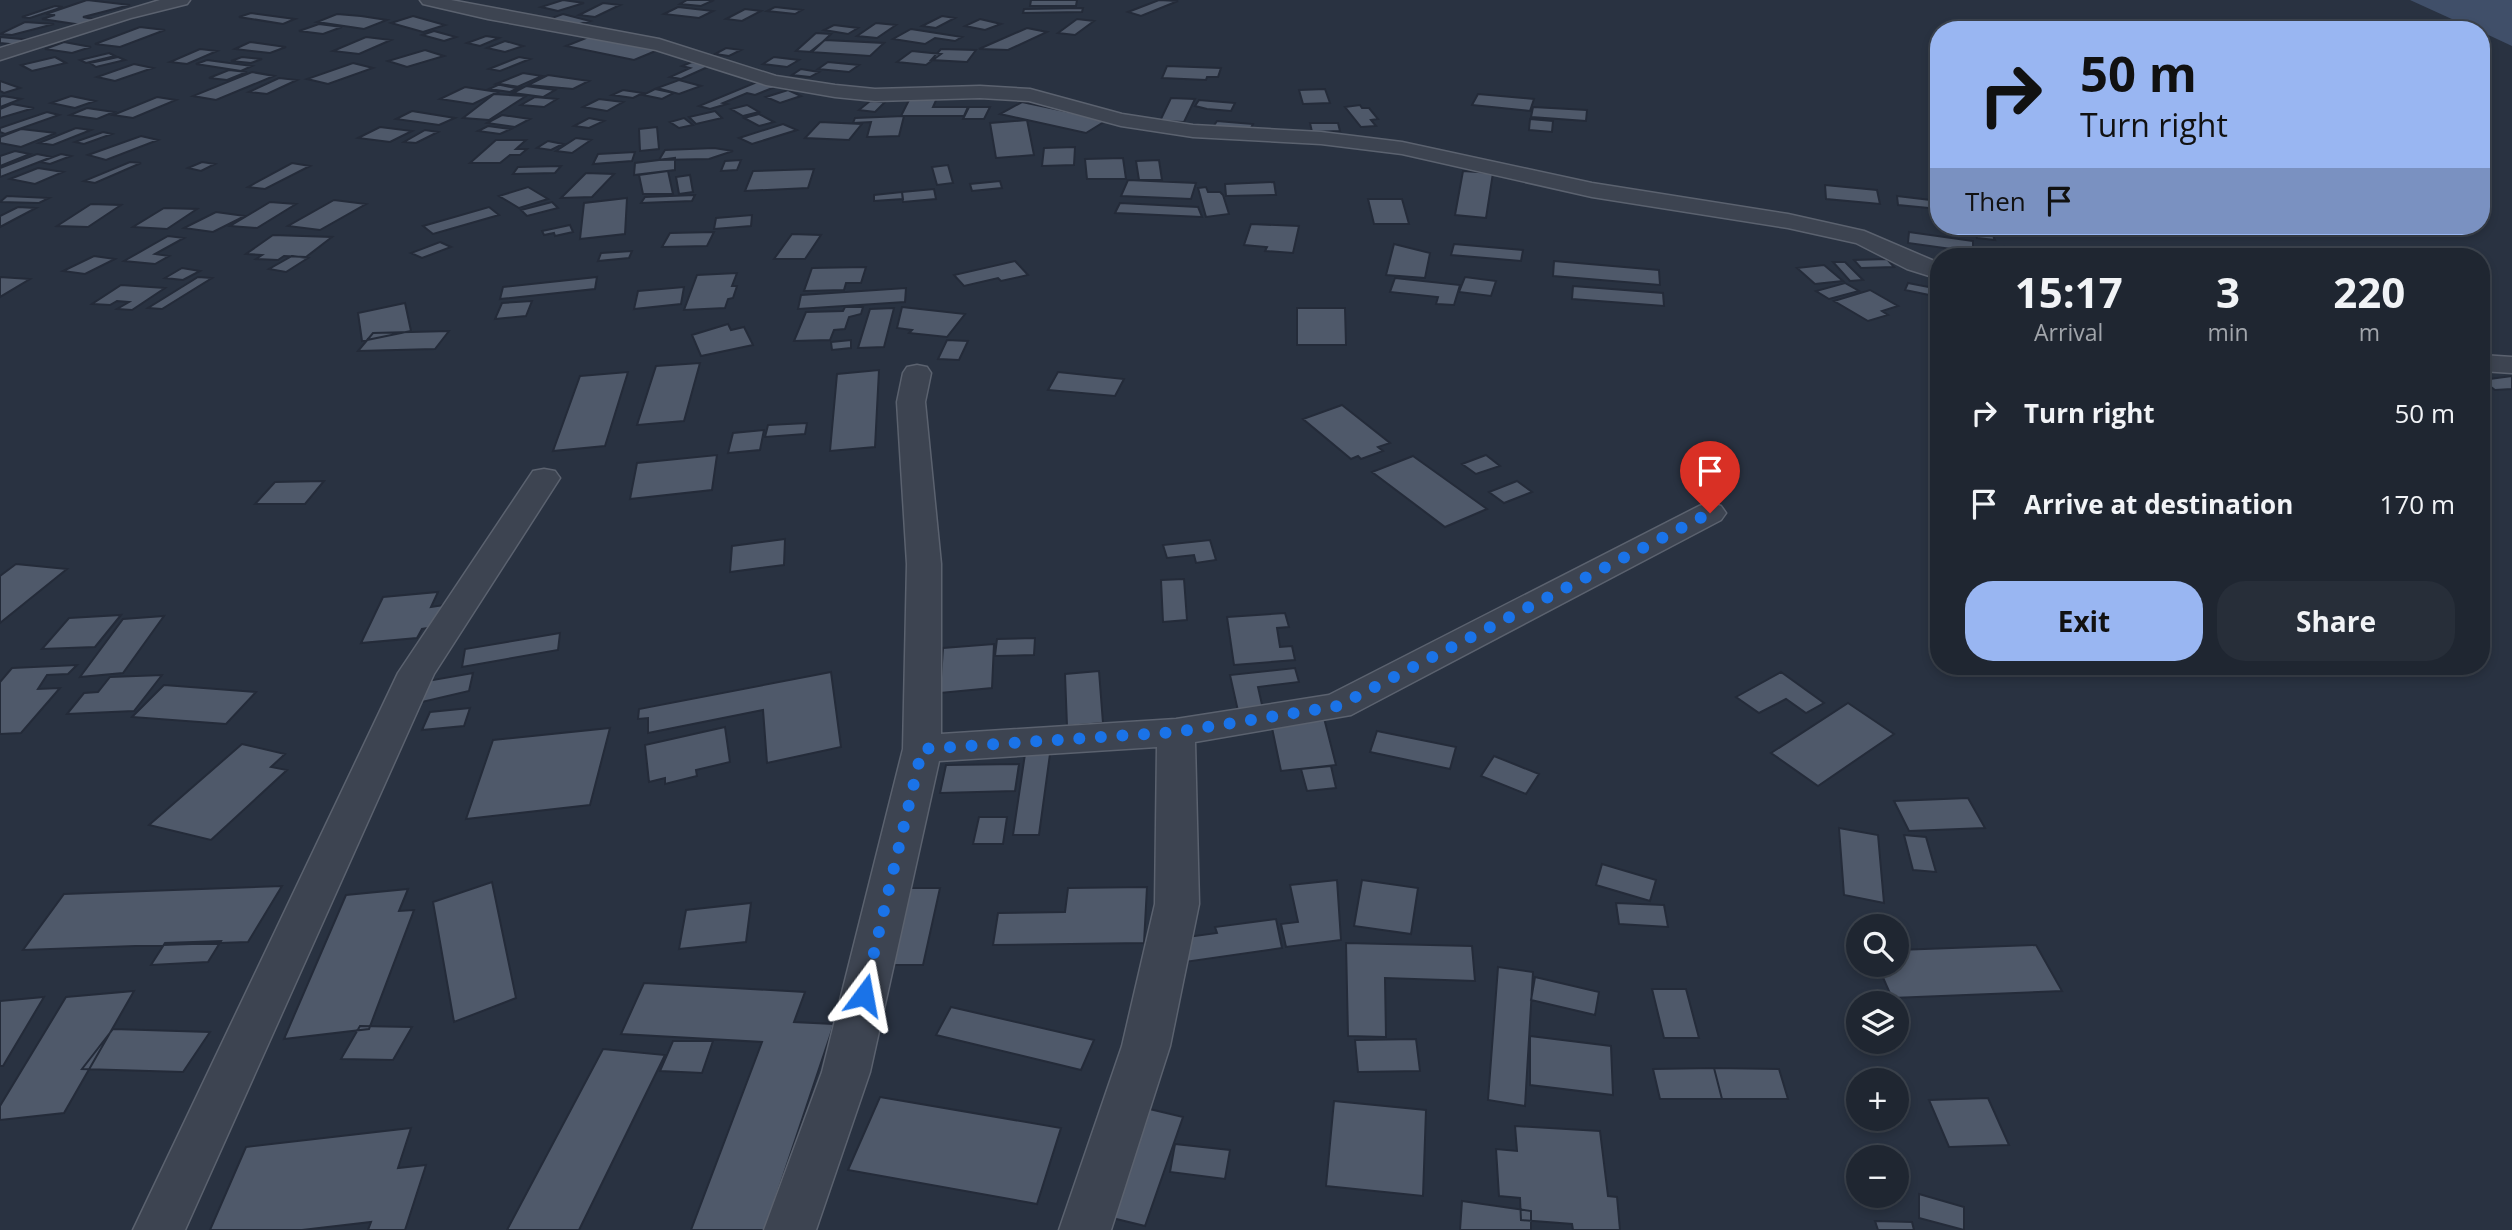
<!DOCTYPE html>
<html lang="en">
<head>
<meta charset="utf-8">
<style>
  body { margin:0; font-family:"Open Sans",sans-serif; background:#272e39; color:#f1f3f6; height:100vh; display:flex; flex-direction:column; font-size:26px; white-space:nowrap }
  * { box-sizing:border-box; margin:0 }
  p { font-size:23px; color:#a1a5ab }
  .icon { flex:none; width:38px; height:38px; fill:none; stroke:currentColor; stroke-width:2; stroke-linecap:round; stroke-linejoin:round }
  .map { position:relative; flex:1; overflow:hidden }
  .details { position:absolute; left:1930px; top:248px; width:560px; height:427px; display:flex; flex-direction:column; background:#1f2631; border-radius:28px; box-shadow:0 4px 10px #0003,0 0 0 2px #3c434d }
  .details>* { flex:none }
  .guide { position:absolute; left:1930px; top:21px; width:560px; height:214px; border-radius:28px; box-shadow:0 4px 10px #0003,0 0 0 2px #3c434d; background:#99b6f2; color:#111; overflow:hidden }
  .tools { position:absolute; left:1846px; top:914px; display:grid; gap:14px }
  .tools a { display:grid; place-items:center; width:63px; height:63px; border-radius:50%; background:#1f2631; box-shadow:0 4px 10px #0003,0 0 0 2px #3c434d; font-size:35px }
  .pin { position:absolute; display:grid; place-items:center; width:60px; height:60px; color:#fff; margin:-72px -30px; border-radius:50% 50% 50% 0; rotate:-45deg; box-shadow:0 0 7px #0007 }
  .pin .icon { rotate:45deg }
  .me { position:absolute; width:77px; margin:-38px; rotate:13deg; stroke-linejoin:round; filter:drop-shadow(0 0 5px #0008) }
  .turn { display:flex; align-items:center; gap:24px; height:147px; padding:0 35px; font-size:32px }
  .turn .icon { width:91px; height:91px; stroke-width:2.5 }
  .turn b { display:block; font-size:49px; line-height:60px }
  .then { display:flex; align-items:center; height:66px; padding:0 35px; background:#0003; gap:14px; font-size:26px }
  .eta { display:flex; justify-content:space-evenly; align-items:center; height:119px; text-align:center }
  .eta b { font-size:42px; font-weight:700; line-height:49px }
  .primary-button { display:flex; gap:14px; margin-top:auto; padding:14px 35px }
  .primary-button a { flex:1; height:80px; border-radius:28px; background:#99b6f2; color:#111; font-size:28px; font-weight:700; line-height:80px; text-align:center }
  .primary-button a+a { background:#272e39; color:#f1f3f6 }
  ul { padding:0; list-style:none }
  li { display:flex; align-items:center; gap:21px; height:91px; padding:0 35px }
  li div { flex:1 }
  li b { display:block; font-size:26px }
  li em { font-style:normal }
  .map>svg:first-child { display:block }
</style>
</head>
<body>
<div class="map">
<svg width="2512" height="1230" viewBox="0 0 2512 1230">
  <rect width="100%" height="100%" fill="#293241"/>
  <path fill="#404f69" d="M2410,0H2512V46L2482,32V30H2476Z"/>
  <path fill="#4f596a" stroke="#242b39" stroke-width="2" d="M87,0L130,5L83,17L98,20L82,25L42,19L55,15L46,14Z
    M563,0L584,3L558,11L541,7Z
    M687,0H714L701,6L680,4Z
    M1031,0H1077L1076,6H1030Z
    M1159,0L1178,1L1141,16L1128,12Z
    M603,3L620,5L595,17L579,15Z
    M55,6L63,7L30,18L22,17Z
    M678,7L713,11L699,18L664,14Z
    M775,7L802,10L795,14L767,11Z
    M1083,8L1082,12L1023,13L1024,9Z
    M745,9L761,11L742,21L726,19Z
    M251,13L295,19L283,24L239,17Z
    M337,14L361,16L387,20L364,29L317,22Z
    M563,14L590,21L573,26L546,20Z
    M413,16L445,25L423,32L391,23Z
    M942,16L955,18L936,28L922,26Z
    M980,19L1001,24L985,30L965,26Z
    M1077,19L1094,21L1075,35L1058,33Z
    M25,22L54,24L12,35L0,34Z
    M876,23L896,25L877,38L857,36Z
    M319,24L342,27L323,34L299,31Z
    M834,25L858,28L848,34L824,30Z
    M140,27L165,30L120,47L95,44Z
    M1027,28L1047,32L1008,50L979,49Z
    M911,29L962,37L955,41L935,38L925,44L893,39Z
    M434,31L456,37L444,41L422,35Z
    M816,33L831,34L812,52L796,51Z
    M486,36L499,38L480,46L467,43Z
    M591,36L658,50L634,60L566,46Z
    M0,37L32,40L19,45L0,43Z
    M366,37L391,40L359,54L333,51Z
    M825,40L884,43L870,56L810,52Z
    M505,41L523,46L505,52L487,48Z
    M64,42L91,47L72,53L45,49Z
    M250,42L286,47L270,53L235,49Z
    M726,48L741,50L729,56L715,54Z
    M200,49L217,51L187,64L170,62Z
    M941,49L976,50L967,62L931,60Z
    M425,50L444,56L407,67L388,61Z
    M912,51L941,54L926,65L897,62Z
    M109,53L115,56L86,63L80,60Z
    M55,57L66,63L32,71L21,65Z
    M118,57L125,60L96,67L90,63Z
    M242,57L262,59L251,63L231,61Z
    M519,57L530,59L500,71L489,69Z
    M774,57L799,60L787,67L763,64Z
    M207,60L252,66L241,71L196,64Z
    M692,62L710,66L681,79L670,77L690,68L682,66Z
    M828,62L859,65L849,72L818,69Z
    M353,63L373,68L328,84L307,79Z
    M134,64L153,68L115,81L97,77Z
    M1167,66L1221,68L1218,77H1207L1206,80L1162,78Z
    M801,69L819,72L810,77L792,75Z
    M229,70L247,72L227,80L209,78Z
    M252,72L274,76L216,100L193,96Z
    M523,73L542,76L515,88L496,84Z
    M548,75L589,81L573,89L528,85Z
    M279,78L297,80L267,94L249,92Z
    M679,80L701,86L679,94L657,88Z
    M0,81L20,88L4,93L0,91Z
    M757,82L775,87L755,95L747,93L723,103L727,104L710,109L699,106Z
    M500,84L520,87L510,92L489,89Z
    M526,86L555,90L543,97L513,93Z
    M465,87L498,92L473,104L440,99Z
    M655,89L674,93L662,99L643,95Z
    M1325,89L1330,103L1303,104L1299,90Z
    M623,90L643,93L633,98L612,95Z
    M788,90L801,96L780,103L766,97Z
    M494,94L526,96L489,120L463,118Z
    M1478,94L1534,99L1530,111L1472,105Z
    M3,96L21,99L0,107V97Z
    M71,96L95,101L75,108L51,103Z
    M911,96H938L933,107H968L964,116H901Z
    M157,97L176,100L133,118L113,115Z
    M535,97L557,99L544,107L521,105Z
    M1171,98L1195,99L1184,122L1160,121Z
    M599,99L623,102L607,111L583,107Z
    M1199,100L1235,103L1231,111L1207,109L1195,106Z
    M870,101L885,102L875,112L859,110Z
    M1022,102L1107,120L1086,133L1000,114Z
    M12,104L34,108L0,118V109Z
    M747,105L759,112L743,116L731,109Z
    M1360,105L1362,108H1369L1378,119L1371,120L1376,126L1361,127L1345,107Z
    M969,107H990L984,119H963Z
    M1533,107L1587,110L1586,121L1531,117Z
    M87,108L114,112L97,119L70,115Z
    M412,111L455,118L439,125L396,119Z
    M715,111L722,118L696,124L689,117Z
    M47,112L59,115L5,134L0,132V128Z
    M759,114L774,122L759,126L744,118Z
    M502,115L530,119L515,127L487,123Z
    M904,116L899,136L867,137L871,122L853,123L855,118Z
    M589,118L604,121L589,128L574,126Z
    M684,118L693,125L679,128L670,122Z
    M1530,119L1553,121L1552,132L1529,130Z
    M1027,120L1034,155L996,158L990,123Z
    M1217,121L1253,124L1249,132L1213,127Z
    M820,122L862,124L849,140L805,138Z
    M1310,123H1338L1340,131L1312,132Z
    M783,124L797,130L752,144L739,138Z
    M488,126L511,129L500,134L478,131Z
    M380,127L412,131L390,142L358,138Z
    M657,127L659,149L640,151L639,129Z
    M76,128L91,130L53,145L39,143Z
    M21,129L56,133L21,147L0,143V137Z
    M425,130L438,132L416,143L404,142Z
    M103,132L112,134L84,144L75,142Z
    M141,136L158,140L106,160L88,155Z
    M576,138L591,140L572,153L556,151Z
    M496,140H526L516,149H527L520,155H510L500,163H470Z
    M548,141L563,144L551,150L537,148Z
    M1075,147L1074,165L1042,166L1044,148Z
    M714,148L733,151L709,159L659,160L665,150Z
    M15,151L30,154L0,166V156Z
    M635,152L632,161L593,164L598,154Z
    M37,154L52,157L0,177V168Z
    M61,154L71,156L50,164L40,162Z
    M675,158V170L634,175L635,163Z
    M1123,158L1126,179H1087L1085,159Z
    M741,160L737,170L721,171L725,161Z
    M1159,160L1162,180H1139L1136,161Z
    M130,162L141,163L95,183L84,181Z
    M202,162L215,164L201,171L188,168Z
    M292,163L310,166L265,189L248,187Z
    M948,165L953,183L937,185L932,167Z
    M561,166L555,173L513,174L518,167Z
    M38,168L63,172L35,184L10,179Z
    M814,169L808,188L745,191L753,171Z
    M668,171L673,194H643L639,175Z
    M1463,171L1493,173L1486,218L1455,215Z
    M586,173L614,174L592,197L561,198Z
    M690,175L693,192L679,194L676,177Z
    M1128,180L1196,183L1191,199L1121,196Z
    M1000,181L1002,188L972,191L970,184Z
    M1274,182L1276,195L1226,196L1225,184Z
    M1825,185L1877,190L1880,204L1826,199Z
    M528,187L548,199L519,208L499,196Z
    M1206,187L1208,192H1220L1223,195L1229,214L1206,217L1198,188Z
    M934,189L936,199L903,202L902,192Z
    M902,192L903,199L874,201V195Z
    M695,195L692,201L641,203L645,197Z
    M7,196L49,198L39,203L0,202Z
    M1897,196L1939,201V209L1898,205Z
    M627,198L625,234L580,239L584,203Z
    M1368,199H1402L1409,224H1374Z
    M334,200L366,204L320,230L288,226Z
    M270,202L296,204L257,228L230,226Z
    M552,202L558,208L527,216L521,210Z
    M1120,203L1198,207L1202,217L1115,213Z
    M91,204L121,205L88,227L57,226Z
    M18,207L36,208L0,227V216Z
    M489,207L499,215L433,234L423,226Z
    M164,208L197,209L167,229L133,227Z
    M216,212L245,216L213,232L184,228Z
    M752,215L751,226L714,229L716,218Z
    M1251,224L1299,226L1293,253L1265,251L1267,247L1244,245Z
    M570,225L573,232L555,236L554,233L544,235L542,231Z
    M1973,226H1989L1995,240L1977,238Z
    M714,232L707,246L662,247L670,233Z
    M1909,232L1973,241V252L1908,243Z
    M792,234L821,235L805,259H774Z
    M273,235L332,237L306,257L284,256L278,260L256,259L262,255L246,254Z
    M168,236L184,238L155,254L169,256L155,264L124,261Z
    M440,242L451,247L422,258L411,253Z
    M1394,244L1430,253L1425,278L1386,275Z
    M1454,244L1523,250L1521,261L1451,255Z
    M2005,247L2029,250L2031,257H2007Z
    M632,251L629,258L598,261L601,253Z
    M94,256L115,259L85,274L63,271Z
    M292,256L308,258L286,272L269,269Z
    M1887,259L1894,267L1861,268L1854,260Z
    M1015,261L1028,275L1001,281L998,278L964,286L954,275Z
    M1554,261L1659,270L1660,285L1553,276Z
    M1833,262H1845L1863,280L1850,281Z
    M1824,265L1843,281L1815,284L1797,268Z
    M866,267L861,283H846L844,290L804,291L812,268Z
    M182,268L200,271L183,280L165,278Z
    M737,273L732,286H737L733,298L728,299L725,308L684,310L697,275Z
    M0,277L30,279L0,297Z
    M198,277L212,278L162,309L148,308Z
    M597,277L595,289L500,299L503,287Z
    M1465,277L1496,281L1491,296L1459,292Z
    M1395,278L1460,285L1454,305L1436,304L1438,297L1390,292Z
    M1845,283L1859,291L1829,299L1816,291Z
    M1908,283L1939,289V297L1905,290Z
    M121,285L165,288L132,310L117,309L129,302L117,301L110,305L92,304Z
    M1573,286L1663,293L1664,306L1572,299Z
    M684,287L681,304L634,309L638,291Z
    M906,288L905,302L798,309L801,295Z
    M1870,290L1898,306L1882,311L1888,315L1868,321L1834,301Z
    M532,301L526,316L495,319L502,303Z
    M405,303L411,331L362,341L358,313Z
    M845,307H863L861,314L849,317L845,329L834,330L830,340L794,341L806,312L843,311Z
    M902,307L965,314L947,337L909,333L912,330L897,328Z
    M894,308L884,347L858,348L870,309Z
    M1297,308H1345L1346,345H1297Z
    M728,324L731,330L744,327L753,345L701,356L692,335Z
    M449,331L435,349L358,351L373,333Z
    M851,340V348L832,350L831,342Z
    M947,340L968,341L959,360L938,359Z
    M700,363L684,421L637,425L656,366Z
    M879,370L875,447L830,451L837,374Z
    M628,372L605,446L553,451L580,376Z
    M1058,372L1124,379L1115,396L1048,390Z
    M2512,376V389L2495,390L2482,380Z
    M1342,405L1390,443L1378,447L1383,451L1361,459L1358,456L1351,459L1303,419Z
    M807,423L805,434L765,437L768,425Z
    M764,430L760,450L728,453L733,433Z
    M717,455L712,490L630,499L637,463Z
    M1486,455L1500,466L1476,474L1462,464Z
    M1413,456L1487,509L1445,527L1372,472Z
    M324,481L305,504H255L275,482Z
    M1517,481L1532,492L1504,503L1489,492Z
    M785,539L784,565L730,572L732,546Z
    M1210,540L1216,560L1196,563L1194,555L1167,558L1163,545Z
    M16,564L67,569L0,623V576Z
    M1184,579L1187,620L1163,622L1161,580Z
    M438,592L431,607L444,605L434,627L422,629L417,638L361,643L383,597Z
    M1285,613L1289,627L1277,628L1280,647L1292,646L1295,660L1234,665L1227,617Z
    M121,615L95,647L42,649L69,618Z
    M164,616L123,673L80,677L123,619Z
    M560,633L558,650L462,667L465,649Z
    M1035,638L1034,655L995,656L997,639Z
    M994,644L992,688L940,693L943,648Z
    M77,665L68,674L47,675L38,689L60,688L21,733L0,734V682L12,668Z
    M1295,668L1299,682L1258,687L1263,709L1238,711L1230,675Z
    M1099,671L1103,723L1067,726L1065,674Z
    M831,672L841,747L767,763L763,710L648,733V718L638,719L639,709Z
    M1781,672L1824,703L1806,713L1786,699L1759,713L1736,697Z
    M473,673L469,691L422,702L427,681Z
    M162,675L134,711L67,714L84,693L98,692L110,677Z
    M164,685L256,692L226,724L132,717Z
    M1848,703L1894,734L1818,786L1771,753Z
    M470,708L464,726L422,730L430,712Z
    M1324,718L1336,765L1281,771L1271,723Z
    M725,727L730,762L696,770L697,776L665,784V778L649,782L645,745Z
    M610,728L590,805L466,819L493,740Z
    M1377,731L1456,747L1450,769L1370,752Z
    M242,744L285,754L271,767L287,770L211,840L149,825Z
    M1025,754H1050L1039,835H1013Z
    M1494,756L1539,774L1526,794L1481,776Z
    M1019,764L1015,791L940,793L946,765Z
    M1331,766L1336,788L1307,791L1301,769Z
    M1968,798L1985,828L1909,831L1894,801Z
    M979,817H1007L1003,844H973Z
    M1839,828L1878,835L1884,903L1844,895Z
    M1904,835L1926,837L1936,872L1913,870Z
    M1602,864L1656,880L1650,901L1596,885Z
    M1337,880L1341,940L1286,947L1281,924L1298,922L1290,885Z
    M1362,880L1418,888L1411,934L1354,926Z
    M492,882L516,998L454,1022L433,902Z
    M282,886L248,942L23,950L64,894Z
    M1147,887L1144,943L993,945L998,913L1065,912L1068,888Z
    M910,888H940L923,965H893Z
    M408,889L399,911L414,910L369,1029L284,1039L346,895Z
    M751,903L746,942L679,949L686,910Z
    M1616,903L1664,905L1668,927L1619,924Z
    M1276,919L1282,948L1185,962L1180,938L1217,933L1215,927Z
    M221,941L208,962L151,965L165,943Z
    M1346,943L1472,946L1475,981L1385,978L1386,1037L1348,1036Z
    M2036,945L2062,991L1892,998L1877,964H1897V950Z
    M1498,967L1533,972L1525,1106L1488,1100Z
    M1535,977L1599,992L1595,1015L1531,1000Z
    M644,983L805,992L794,1022L834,1024L765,1230H691L762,1042L621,1034Z
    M1652,989H1686L1699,1038H1664Z
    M134,991L64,1113L0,1120V1106L66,997Z
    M44,997L3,1066H0V1001Z
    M951,1007L1094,1040L1081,1070L936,1035Z
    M360,1026L412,1027L393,1060L341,1059Z
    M113,1029L210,1032L183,1072L82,1069Z
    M1530,1036L1611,1046L1613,1095L1530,1085Z
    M1416,1039L1420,1071L1358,1072L1355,1040Z
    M673,1041H713L702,1073L660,1071Z
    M603,1049L665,1055L579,1230H507Z
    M1714,1068L1722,1099H1660L1653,1069Z
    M1714,1068L1779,1069L1788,1099H1722Z
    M880,1097L1061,1128L1037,1204L848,1170Z
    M1988,1098L2009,1145L1949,1147L1929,1100Z
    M1334,1101L1426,1110L1423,1196L1326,1186Z
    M1141,1107L1183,1117L1145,1226L1100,1215Z
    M1515,1126L1600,1131L1608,1196L1617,1197L1620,1230H1573L1572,1224L1521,1220L1520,1198L1499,1196L1496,1149L1517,1151Z
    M411,1128L398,1168L426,1165L405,1230H368L371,1222L302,1230H210L246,1147Z
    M1175,1144L1230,1150L1225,1179L1170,1172Z
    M1919,1194L1964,1207V1230L1919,1218Z
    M1462,1201L1531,1211V1230H1460Z
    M1875,1221L1912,1222L1914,1230H1878Z"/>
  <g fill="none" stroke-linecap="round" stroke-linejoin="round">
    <g stroke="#5b626f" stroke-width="3">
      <path id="minor" d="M160,0H190L187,4L131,18L0,60V48Z
        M420,0H451L659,39L776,76L835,85L875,89L980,86L1030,89L1122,114L1193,125L1321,132L1402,142L1592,183L1788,214L1864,231L1939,263V279L1907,269L1856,243L1788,228L1592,197L1402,154L1321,144L1193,137L1121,126L1029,101L980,98L875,101L835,97L766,85L656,50L488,19L423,4Z
        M2482,355L2512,357V373L2482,371Z
        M917,365L927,367L931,373L925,402L941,564V734L1176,719L1329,695L1699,506L1710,503L1721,506L1726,513L1721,520L1351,715L1195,742L1199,904L1170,1046L1111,1230H1059L1122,1046L1155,904L1157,747L939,761L870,1072L816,1230H764L822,1072L903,749L907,564L897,402L903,373L907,367Z
        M544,469L555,471L560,478L434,674L185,1230H133L398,673L533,471Z"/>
    </g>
    <use href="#minor" fill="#3d4451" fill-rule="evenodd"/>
  </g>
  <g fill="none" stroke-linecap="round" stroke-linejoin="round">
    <path stroke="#1a73e8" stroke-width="12" stroke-dasharray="0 21.6" d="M864,995L922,749L1176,732L1338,706L1710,513"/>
  </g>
</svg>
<div class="tools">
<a><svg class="icon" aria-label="search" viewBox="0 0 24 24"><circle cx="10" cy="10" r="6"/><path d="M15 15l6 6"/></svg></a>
<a><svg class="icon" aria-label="layers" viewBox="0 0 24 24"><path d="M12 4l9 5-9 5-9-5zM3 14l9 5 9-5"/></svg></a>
<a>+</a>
<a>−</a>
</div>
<div class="pin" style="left:1710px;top:513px;background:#d93025"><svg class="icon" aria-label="arrive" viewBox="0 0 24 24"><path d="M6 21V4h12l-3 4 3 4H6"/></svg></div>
<svg class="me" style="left:864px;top:995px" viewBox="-20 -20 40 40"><path d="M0-17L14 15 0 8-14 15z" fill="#1a73e8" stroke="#fff" stroke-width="4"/></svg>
<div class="guide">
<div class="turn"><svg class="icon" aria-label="right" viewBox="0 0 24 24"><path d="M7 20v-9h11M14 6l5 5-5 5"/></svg><div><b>50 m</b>Turn right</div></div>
<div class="then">Then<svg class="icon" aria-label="arrive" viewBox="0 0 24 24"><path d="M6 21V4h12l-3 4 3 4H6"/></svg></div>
</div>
<section class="details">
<div class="eta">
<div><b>15:17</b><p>Arrival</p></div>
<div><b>3</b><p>min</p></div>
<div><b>220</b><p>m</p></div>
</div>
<ul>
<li><svg class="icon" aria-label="right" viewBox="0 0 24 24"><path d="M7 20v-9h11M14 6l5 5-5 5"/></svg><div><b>Turn right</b></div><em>50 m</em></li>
<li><svg class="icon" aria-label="arrive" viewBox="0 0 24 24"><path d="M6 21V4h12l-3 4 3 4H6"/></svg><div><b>Arrive at destination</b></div><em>170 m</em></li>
</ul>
<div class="primary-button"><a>Exit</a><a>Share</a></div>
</section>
</div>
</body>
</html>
